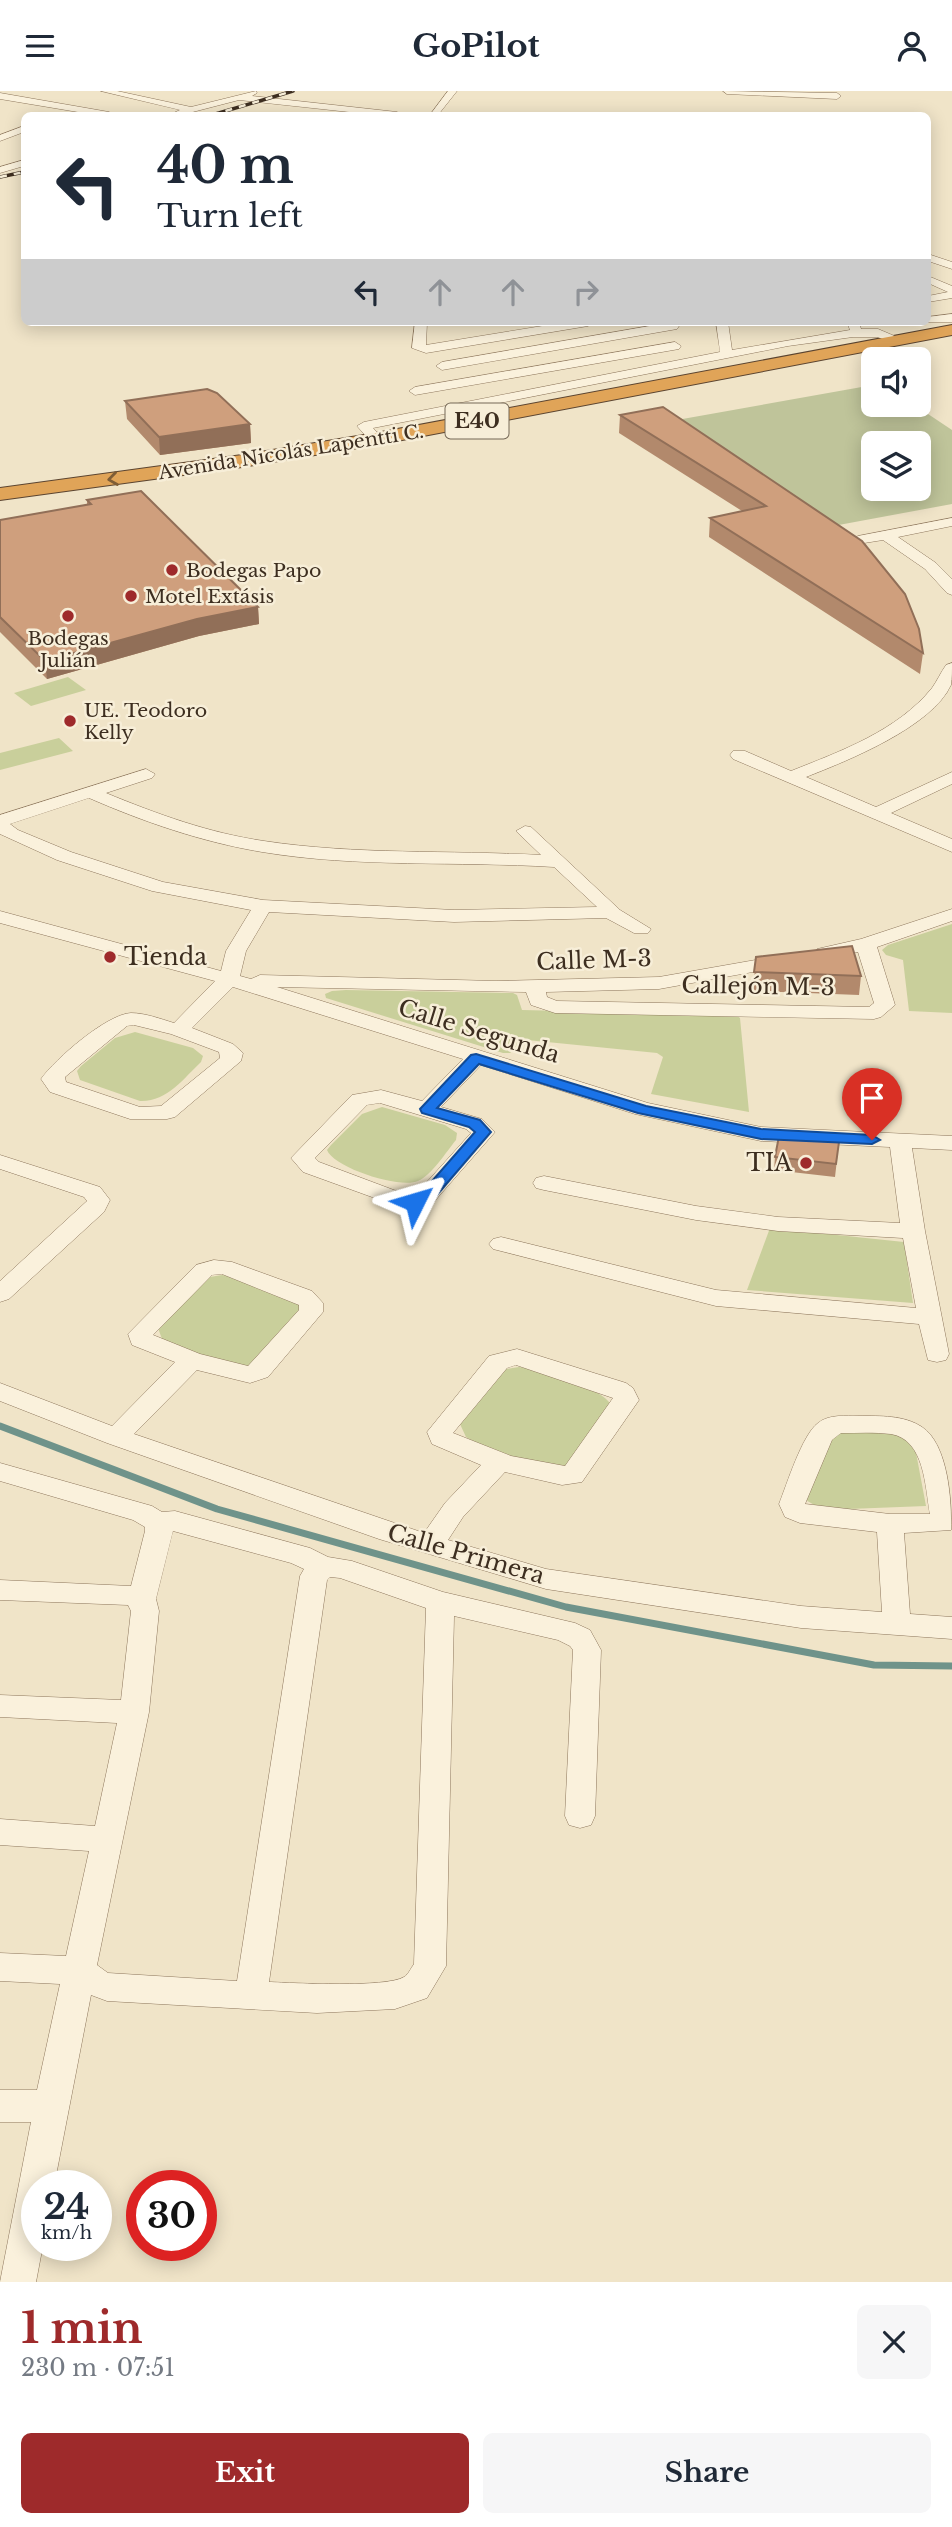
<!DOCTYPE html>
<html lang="en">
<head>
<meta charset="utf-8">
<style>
  body { margin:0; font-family:"Libre Baskerville",serif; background:#f6f6f7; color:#1f2937; height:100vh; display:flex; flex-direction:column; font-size:26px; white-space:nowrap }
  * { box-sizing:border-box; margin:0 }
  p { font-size:23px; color:#747a83 }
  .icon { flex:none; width:38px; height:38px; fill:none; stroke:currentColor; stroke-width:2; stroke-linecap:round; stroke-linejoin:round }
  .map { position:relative; height:2191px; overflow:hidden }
  .details { display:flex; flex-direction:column; background:#fff; flex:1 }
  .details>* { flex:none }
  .guide { position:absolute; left:21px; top:21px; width:910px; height:214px; border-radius:10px; box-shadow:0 4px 18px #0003; background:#fff; color:#1f2937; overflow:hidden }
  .buttons { position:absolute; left:861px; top:256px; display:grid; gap:14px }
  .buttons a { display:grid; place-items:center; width:70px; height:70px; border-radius:10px; background:#fff; box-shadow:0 4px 18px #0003; font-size:35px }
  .speed { position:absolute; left:21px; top:2079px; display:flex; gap:14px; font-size:35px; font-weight:700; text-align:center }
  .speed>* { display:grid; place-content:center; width:91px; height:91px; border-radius:50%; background:#fff; box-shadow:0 4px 18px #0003; line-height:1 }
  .speed small { font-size:18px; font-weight:400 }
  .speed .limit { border:10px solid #d22; background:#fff; color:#111 }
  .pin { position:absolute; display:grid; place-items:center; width:60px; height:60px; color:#fff; margin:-72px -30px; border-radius:50% 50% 50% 0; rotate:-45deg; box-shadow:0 0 7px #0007 }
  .pin .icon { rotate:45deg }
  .me { position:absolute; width:77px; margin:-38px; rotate:50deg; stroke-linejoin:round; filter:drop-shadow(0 0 5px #0008) }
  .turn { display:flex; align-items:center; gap:24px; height:147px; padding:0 21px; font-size:32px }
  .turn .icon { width:91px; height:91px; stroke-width:2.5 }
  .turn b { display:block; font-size:49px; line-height:60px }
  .lanes { display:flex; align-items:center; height:66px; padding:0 21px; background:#0003; justify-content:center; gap:35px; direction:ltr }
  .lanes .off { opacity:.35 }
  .round { display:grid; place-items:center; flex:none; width:74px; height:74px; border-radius:10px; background:#f6f6f7 }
  .overview { display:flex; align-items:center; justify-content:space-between; height:119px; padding:0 21px }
  h1 { font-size:42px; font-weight:800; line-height:52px; color:#9e2a2b }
  .primary-button { display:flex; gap:14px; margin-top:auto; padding:14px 21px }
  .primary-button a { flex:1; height:80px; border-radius:10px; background:#9e2a2b; color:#fff; font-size:28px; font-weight:800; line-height:80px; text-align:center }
  .primary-button a+a { background:#f6f6f7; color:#1f2937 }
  header { display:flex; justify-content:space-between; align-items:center; height:91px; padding:0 21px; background:#fff; font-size:32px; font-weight:800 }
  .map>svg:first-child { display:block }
</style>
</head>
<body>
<header><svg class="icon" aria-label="menu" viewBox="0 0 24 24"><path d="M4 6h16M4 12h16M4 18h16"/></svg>GoPilot<svg class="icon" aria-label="person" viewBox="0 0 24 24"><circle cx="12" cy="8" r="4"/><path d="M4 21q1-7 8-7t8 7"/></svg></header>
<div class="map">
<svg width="952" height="2191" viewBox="0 0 952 2191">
  <rect width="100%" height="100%" fill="#f0e4c8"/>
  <path fill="#c9cf9b" d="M68,586L86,599L31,615L14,602Z
    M59,647L73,660L0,679V662Z
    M952,833V922L909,920L903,869L886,864L882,859L888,854Z
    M346,899L513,902L517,904L522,919L736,924L740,927L749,1021L651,1003L663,966L657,962L527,949L522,951L510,962H503L326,907L325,903L332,900Z
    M135,941L193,957L203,965L201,971C183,988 167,1011 140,1010L80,989L77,980L81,975L115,947Z
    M382,1016L445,1034L457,1042L456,1049C446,1061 432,1084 418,1090C400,1098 334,1077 327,1059L331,1054L362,1023Z
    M770,1137L904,1151L913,1212L747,1199Z
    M222,1184C248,1187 283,1199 302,1216L252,1275L233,1277L162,1248L158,1237L210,1186Z
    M519,1276C541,1278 595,1294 609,1311L608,1320L566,1376L545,1378L474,1351L466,1346L460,1333L506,1278Z
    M832,1340H886L914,1351L926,1415L823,1419L804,1408Z"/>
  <path fill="#bfc49a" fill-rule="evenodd" d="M873,294V313H913L952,339V413L817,438L660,332ZM873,352H919V397H873Z"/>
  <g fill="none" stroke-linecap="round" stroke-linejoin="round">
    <path stroke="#6f938a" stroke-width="7" d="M0,1335L217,1418L566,1516L874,1574L952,1575"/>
    <g stroke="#8d765c" stroke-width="1">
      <path id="minor" d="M101,0H117L191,16L256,0L257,2L252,5L397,21L402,24H377L239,9L181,24H169L180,19Z
        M448,0H457L438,24H430Z
        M723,0L837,2L841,5L837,8L727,3Z
        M0,2L109,21L114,24H96L0,8Z
        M24,35V41L0,50V44Z
        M24,69V75L0,82V76Z
        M928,163L952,171V178L928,170Z
        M928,185L952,195V207L928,211V205L948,201L928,192Z
        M952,223V231H923H928V226Z
        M415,231H427L426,254L567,231H594L588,235L426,262L412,257Z
        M673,231L679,235L677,238L442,279L436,275L442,271Z
        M716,231H728L732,259L850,239L847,231H859L861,238H878L904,249L898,253L877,246H853L788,255L373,337L383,348L376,352L371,351L357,335L364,331L720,261Z
        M675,251L681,255L679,258L415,304L409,300L415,296Z
        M952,427V435L898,446L936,472L952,488V504L947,502L925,478L883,449L858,453L851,449L858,445Z
        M952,572C952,579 952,587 951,594C932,636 847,670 806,686L876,716L952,681V693L891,722L952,748V761L733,668L730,664L733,660H745L791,680C841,660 897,640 932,597C937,590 941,581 946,574Z
        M146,678L155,683L152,687L106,702C157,723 209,742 264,750C356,764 449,759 541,764L516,740L525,735L531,736L620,819L651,838L648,842H634L606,827L454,831L269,821L246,860L240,885L251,888L260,884L496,890L659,886L784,864L791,866L794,870L791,874L659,898L546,901L547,906L557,910L869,916L874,912L858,861L824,868L817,866L814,862L817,858L861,848L952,818V830L877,856L895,914L881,926L874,928L555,922L531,914L526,901L277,896L648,1012L761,1036L952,1045V1059L912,1057L925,1140L949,1263L946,1269L937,1271L928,1269L919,1233L716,1215L493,1158L489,1153L493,1148L501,1146L716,1199L916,1217L903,1147L778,1140L696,1129L544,1099L536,1097L533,1092L536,1087L544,1085L696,1115L778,1126L900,1132L890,1056L761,1050L635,1023L481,974L441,1016L482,1028L495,1041L432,1113L405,1118L303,1081L291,1067L352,1004L381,999L422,1010L463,968L233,896L192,937L233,953L243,962L241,970L175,1026L167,1028H130L50,1001L41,988C55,968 107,923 131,922C145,922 161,928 174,932L215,890L0,832V820L221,880L226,860L251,819L152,800L57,769L0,743V724ZM89,707C144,731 202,751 262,761C358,777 457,770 554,776L597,816L454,819L263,809L163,791L71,761L18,739L10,733ZM134,934L171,943L219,961L220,967L161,1015L140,1016L66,991L65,986L127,935ZM380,1012L466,1038L471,1042L417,1102L407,1104L319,1071L315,1067L367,1014Z
        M0,1064L100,1096L110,1109L104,1121L9,1208L0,1211V1190L87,1110L84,1106L0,1078Z
        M214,1169L232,1171L312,1200L323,1212V1221L268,1286L250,1292L197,1279L134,1343L424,1442L445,1412L481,1374L432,1353L427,1341L489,1265L517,1258L626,1292L633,1297L639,1309L582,1391L562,1394L505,1381L463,1426L448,1449L546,1478L801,1515L882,1521L877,1441L800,1432L785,1426L779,1413C787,1393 802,1344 818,1332C829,1323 846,1325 859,1325C880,1325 904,1324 922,1336C948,1353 952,1410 951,1439L904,1442L910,1523L952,1526V1548L801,1537L546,1498L379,1448L107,1352L0,1310V1292L112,1335L175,1271L132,1254L128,1243L196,1174ZM222,1183L299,1214V1219L248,1275L200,1263L153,1244L212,1184ZM516,1274L613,1307L565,1375L511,1365L453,1342L507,1277ZM841,1342C857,1342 875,1341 891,1343C925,1349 925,1396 930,1423H890L805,1413L832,1349Z
        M0,1372L152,1415L162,1421L175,1420L310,1457L328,1466L352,1470L443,1501L575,1532L590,1539L601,1559L595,1725L591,1734L580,1737L569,1734L565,1725L573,1559L570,1555L558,1549L454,1525L446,1875L427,1907L395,1918L317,1922L107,1910L91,1904L54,2095H37V2154H43L36,2191H0L31,2031H0V1999H37L60,1893L0,1890V1862L66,1865L89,1760L0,1754V1728L95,1735L117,1632L0,1626V1604L121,1609L131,1520L128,1514L0,1509V1489L131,1495L145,1440V1436L133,1429L0,1390ZM173,1440L291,1472L304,1478L300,1485L237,1890L108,1882L97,1874L149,1621L159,1520L156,1508ZM330,1486L340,1487L426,1517L414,1873C411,1877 408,1884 404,1886C386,1897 294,1892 269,1891L327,1489Z"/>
    </g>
    <g stroke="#5b4430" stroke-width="2">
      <path id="highway" d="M952,234V244L376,354L242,376L0,409V397L242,364L376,342Z"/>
    </g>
    <use href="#minor" fill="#faf1dc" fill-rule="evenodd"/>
    <use href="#highway" fill="#e0a458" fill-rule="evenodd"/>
    <g stroke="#3d2e20" stroke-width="3.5">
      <path id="rail" d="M212,24L293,0
        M0,86L24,81"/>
    </g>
    <use href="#rail" stroke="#f7eed8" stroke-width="2.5" stroke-dasharray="7" stroke-linecap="butt"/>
  </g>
  <path fill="#b2896c" d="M125,310L250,333L251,352L160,364L127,328Z
    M663,316L923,562L920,583L709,446L710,427L742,420L619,342L620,324Z
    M87,409L258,516L259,533L199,545L47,588L0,541V429L87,414Z
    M756,866L861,885L859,904L753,900Z
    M839,1051L835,1086L774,1079L775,1066Z"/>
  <path fill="#916f58" d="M250,333L251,352L160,364L159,346Z
    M258,516L259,533L199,545L47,588L45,570L197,528Z"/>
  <path fill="#cf9f7d" stroke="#916f58" stroke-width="2" d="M207,298L217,302L250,333L159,346L125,310Z
    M663,316L862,450L905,503L919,538L923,562L710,427L766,415L620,324Z
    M141,400L258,516L197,528L45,570L0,526V429L91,413L87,409Z
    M852,855L861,885L754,881L756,866Z
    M779,1045L839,1051L836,1073L775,1066Z"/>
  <defs><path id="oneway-chevron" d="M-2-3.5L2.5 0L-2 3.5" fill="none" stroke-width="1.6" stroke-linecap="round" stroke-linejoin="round" transform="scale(1.75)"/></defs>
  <use stroke="#7e5d36" href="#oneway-chevron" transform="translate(113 388) rotate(172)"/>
  <path fill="#1a73e8" stroke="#114b97" stroke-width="2" d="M476,963L646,1015L761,1038L872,1044L880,1049L872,1053L761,1048L638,1022L479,973L437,1017L480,1029L491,1041L430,1112L415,1116L409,1115L407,1111L419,1105L475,1041L469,1036L422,1022L420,1018L471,964Z"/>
  <g fill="#9e2a2b" stroke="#f7eed8" stroke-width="2.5">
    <circle cx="172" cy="479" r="7"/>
    <circle cx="131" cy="505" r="7"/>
    <circle cx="68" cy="525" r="7"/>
    <circle cx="70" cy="630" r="7"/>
    <circle cx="110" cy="866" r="7"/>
    <circle cx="806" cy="1072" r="7"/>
  </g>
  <g text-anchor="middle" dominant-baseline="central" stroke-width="5" stroke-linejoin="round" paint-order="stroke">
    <g font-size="19" fill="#3d2e20" stroke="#f7eed8">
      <text transform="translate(291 361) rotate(-9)">Avenida Nicolás Lapentti C.</text>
    </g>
    <g font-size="19" fill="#3d2e20" stroke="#f7eed8" text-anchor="start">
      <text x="186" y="479">Bodegas Papo</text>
      <text x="145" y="505">Motel Extásis</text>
      <text x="68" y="547" text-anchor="middle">Bodegas<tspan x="68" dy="22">Julián</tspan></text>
      <text x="84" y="619">UE. Teodoro<tspan x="84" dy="22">Kelly</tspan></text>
    </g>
    <rect fill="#f7eed8" stroke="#756857" stroke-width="2" x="445.5" y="312.5" width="63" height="35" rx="5"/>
    <g font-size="21" font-weight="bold" fill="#3d2e20">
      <text x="477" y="330">E40</text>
    </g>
    <g font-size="23" fill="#3d2e20" stroke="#f7eed8" text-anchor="start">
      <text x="124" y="866">Tienda</text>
      <text x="792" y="1072" text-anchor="end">TIA</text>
    </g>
    <g font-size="23" fill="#3d2e20" stroke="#f7eed8">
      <text transform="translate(594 869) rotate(-2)">Calle M-3</text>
      <text transform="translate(758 895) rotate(1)">Callejón M-3</text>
      <text transform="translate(479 940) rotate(17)">Calle Segunda</text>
      <text transform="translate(466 1463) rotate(16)">Calle Primera</text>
    </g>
  </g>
</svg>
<div class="buttons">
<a><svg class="icon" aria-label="sound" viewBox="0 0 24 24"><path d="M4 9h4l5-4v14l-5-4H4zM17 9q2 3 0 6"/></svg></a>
<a><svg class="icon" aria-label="layers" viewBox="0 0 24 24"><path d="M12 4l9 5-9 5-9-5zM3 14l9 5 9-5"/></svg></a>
</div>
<div class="speed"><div>24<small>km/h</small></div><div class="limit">30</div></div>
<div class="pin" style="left:872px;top:1049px;background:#d93025"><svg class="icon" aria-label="arrive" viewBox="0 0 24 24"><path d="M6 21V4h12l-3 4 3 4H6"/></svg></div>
<svg class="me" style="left:415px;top:1111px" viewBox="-20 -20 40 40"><path d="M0-17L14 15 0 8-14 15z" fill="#1a73e8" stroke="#fff" stroke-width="4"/></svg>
<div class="guide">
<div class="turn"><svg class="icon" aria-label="left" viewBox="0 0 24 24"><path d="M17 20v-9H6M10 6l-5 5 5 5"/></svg><div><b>40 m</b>Turn left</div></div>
<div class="lanes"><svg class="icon" aria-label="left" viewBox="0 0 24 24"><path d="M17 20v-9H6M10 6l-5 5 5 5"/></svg><svg class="icon off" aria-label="ahead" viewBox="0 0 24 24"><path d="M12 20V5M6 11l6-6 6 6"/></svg><svg class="icon off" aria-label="ahead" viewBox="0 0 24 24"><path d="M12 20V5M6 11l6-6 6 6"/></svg><svg class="icon off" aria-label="right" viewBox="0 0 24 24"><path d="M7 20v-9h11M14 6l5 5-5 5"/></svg></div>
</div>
</div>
<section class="details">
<div class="overview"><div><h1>1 min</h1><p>230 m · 07:51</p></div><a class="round"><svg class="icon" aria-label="close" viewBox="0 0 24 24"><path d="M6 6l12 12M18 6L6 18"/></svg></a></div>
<div class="primary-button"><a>Exit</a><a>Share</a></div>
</section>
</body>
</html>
